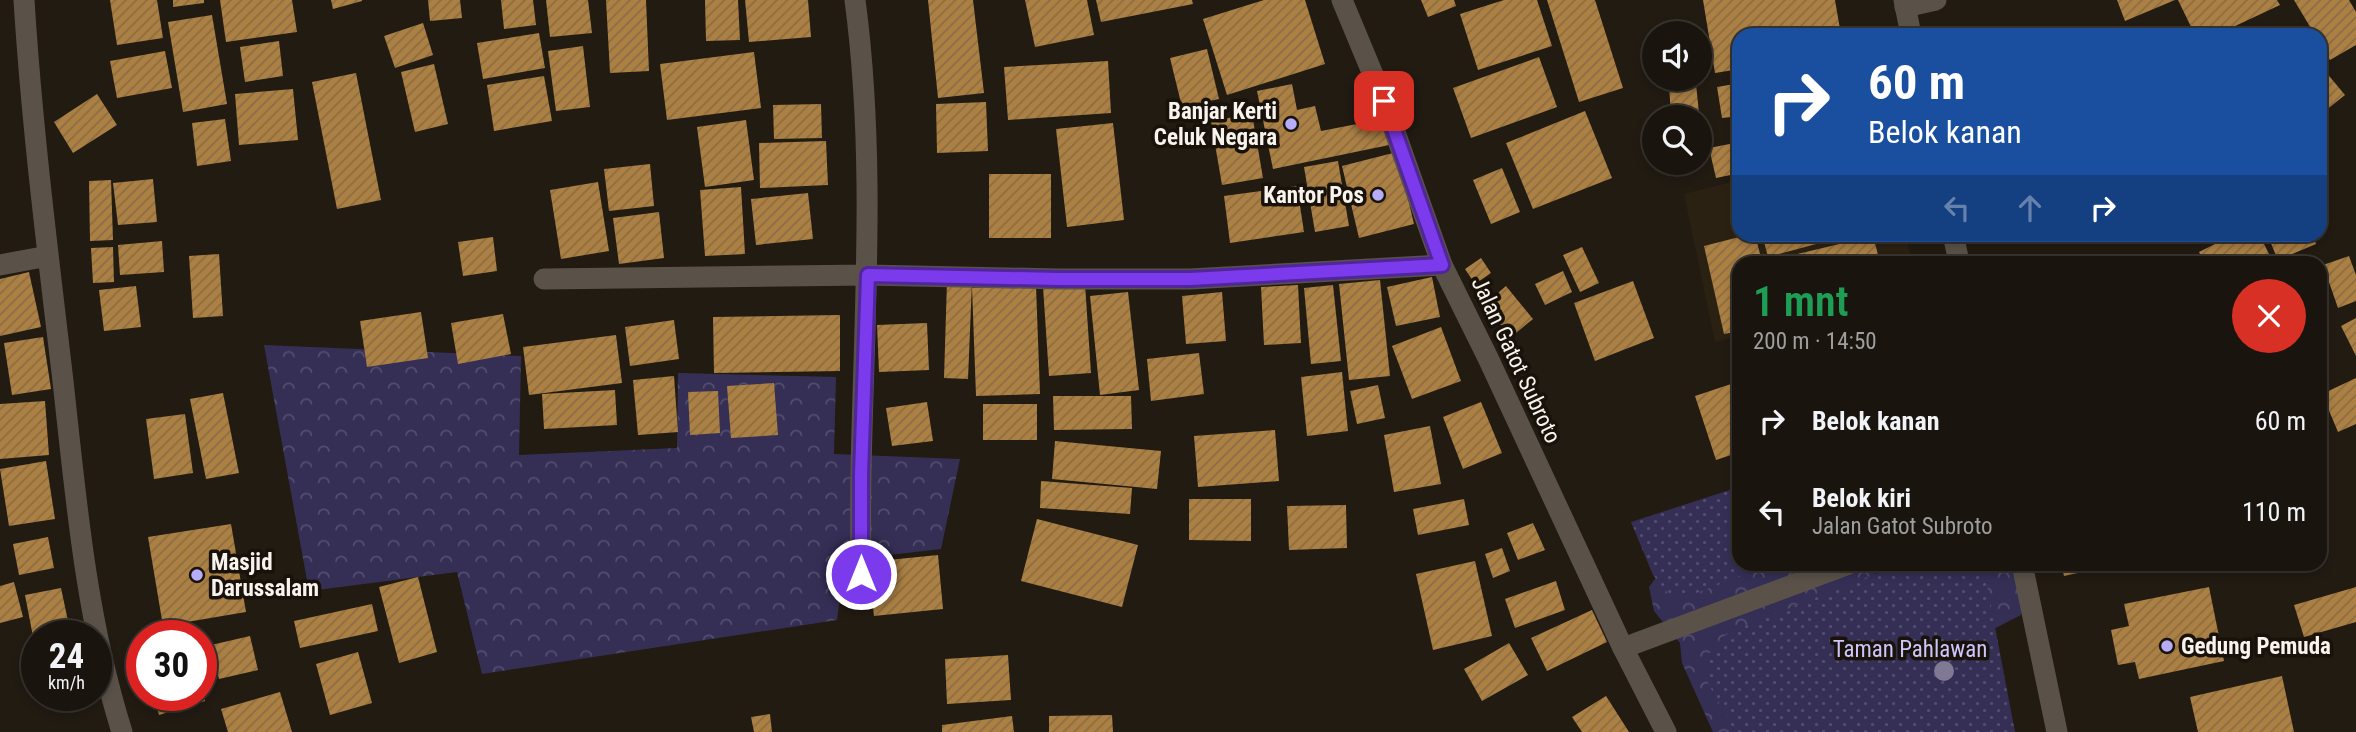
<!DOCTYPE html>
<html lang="id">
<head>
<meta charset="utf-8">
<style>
  body { margin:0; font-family:"Roboto Condensed",sans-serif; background:#26211c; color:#f1f3f6; height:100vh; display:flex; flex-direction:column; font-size:26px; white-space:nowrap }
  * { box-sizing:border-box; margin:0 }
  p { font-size:23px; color:#9f9e9e }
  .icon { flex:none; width:38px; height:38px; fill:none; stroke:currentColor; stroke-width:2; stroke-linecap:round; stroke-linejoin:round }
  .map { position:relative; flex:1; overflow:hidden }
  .sheet { position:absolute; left:1732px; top:256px; width:595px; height:315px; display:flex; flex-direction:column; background:#19140e; border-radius:21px; box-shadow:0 4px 10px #0003,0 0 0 2px #37332e }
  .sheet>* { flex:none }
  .hud { position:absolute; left:1732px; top:28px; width:595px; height:214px; border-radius:21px; box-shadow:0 4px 10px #0003,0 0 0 2px #37332e; background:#1a4fa0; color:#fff; overflow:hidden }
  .tools { position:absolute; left:1642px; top:21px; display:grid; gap:14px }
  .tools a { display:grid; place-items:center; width:70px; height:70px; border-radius:50%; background:#19140e; box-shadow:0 4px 10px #0003,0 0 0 2px #37332e; font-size:35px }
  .speed { position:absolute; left:21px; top:620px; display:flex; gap:14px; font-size:35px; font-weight:700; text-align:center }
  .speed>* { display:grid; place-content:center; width:91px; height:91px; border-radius:50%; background:#19140e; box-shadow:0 4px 10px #0003,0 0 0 2px #37332e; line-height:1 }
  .speed small { font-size:18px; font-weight:400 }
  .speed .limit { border:10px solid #d22; background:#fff; color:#111 }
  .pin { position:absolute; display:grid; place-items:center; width:60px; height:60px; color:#fff; margin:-30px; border-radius:14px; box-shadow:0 4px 10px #0006 }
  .me { position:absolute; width:77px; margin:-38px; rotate:0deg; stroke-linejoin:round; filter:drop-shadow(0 0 5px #0008) }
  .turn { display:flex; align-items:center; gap:24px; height:147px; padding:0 21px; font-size:32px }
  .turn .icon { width:91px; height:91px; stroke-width:2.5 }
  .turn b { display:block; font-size:49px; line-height:60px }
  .lanes { display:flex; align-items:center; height:66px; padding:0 21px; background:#0003; justify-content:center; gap:35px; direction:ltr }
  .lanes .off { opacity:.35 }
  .round { display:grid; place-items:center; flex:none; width:74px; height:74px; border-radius:37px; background:#26211c }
  .head { display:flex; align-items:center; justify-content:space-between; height:119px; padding:0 21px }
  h1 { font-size:42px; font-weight:600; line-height:52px; color:#1e9e55 }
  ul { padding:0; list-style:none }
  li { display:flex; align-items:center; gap:21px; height:91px; padding:0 21px }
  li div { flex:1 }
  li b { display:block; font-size:26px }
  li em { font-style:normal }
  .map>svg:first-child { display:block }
</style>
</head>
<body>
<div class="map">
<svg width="2356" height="732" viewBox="0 0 2356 732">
  <defs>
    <pattern id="forest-crowns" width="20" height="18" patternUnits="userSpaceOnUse" patternTransform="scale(1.75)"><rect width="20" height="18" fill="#352f56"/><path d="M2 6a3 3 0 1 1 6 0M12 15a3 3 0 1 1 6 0" fill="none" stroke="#534e6f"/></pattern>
    <pattern id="park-dots" width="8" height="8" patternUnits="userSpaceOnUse" patternTransform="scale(1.75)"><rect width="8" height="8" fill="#352f56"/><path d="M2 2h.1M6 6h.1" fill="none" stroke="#534e6f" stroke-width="1.8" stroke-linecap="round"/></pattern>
    <pattern id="building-hatch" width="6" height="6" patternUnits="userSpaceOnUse" patternTransform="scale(1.75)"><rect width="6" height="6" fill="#ac8043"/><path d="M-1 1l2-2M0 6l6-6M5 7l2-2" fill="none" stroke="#8a6d44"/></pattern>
  </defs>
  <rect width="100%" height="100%" fill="#211b12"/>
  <path fill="#2b2113" d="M1739,180L1740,234L1906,235L1912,262H1740L1739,336L1715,342L1684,194Z"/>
  <path fill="url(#forest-crowns)" d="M264,345L521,356L519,455L677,448L678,373L836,377L834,454L960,459L941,549L845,560L837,620L482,674L457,572L309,591Z
    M1740,564H1871L1878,581L1923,564H2000L2017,568L2026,600L2021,615L1974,639L1761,732H1713L1682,663L1680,643L1654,611L1649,587L1661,571Z"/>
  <path fill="url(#park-dots)" d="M1739,487L1740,564H1773L1686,597L1668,593L1653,575L1631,522Z
    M1900,564H1983L2015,732H1735L1708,683L1706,657L1727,633Z"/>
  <path fill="url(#building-hatch)" d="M110,0H157L163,38L117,45Z
    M173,0H204V3L173,7Z
    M220,0H292L297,32L226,42Z
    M331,0H362V1L333,9Z
    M428,0H460L462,18L430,21Z
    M501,0H533L536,25L504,29Z
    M546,0H588L592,33L550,37Z
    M606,0H646L649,71L610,73Z
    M705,0H738L740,40L706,41Z
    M745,0H808L811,37L749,42Z
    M928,0H973L984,93L938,98Z
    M1025,0H1087L1094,35L1035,47Z
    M1096,0H1192L1193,4L1101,22Z
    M1264,0H1305L1325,64L1227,95L1203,19Z
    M1421,0H1454L1456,6L1428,17Z
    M1504,0H1537L1552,46L1478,70L1460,14Z
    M1547,0H1595L1623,88L1579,102Z
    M1703,0H1835L1841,35H1740V69L1715,73Z
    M2117,0H2175L2125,21Z
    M2178,0H2277L2280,5L2216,35H2195Z
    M2294,0H2349L2356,12V45L2330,60L2320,45V35H2315Z
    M212,15L227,104L183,112L168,22Z
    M423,23L433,55L395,68L384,36Z
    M2119,27L2121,35H2088V34Z
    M539,33L545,68L483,79L477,43Z
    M279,41L283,76L245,82L240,47Z
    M583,46L590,107L556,111L548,51Z
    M1207,49L1219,99L1182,107L1170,58Z
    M165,51L172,88L117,98L110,61Z
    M754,52L761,108L667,120L660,64Z
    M1539,57L1557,107L1471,138L1453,88Z
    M1108,61L1111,113L1008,120L1004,67Z
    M434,64L448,124L415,132L401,72Z
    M2320,65L2345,95L2320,115Z
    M356,73L381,200L337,209L312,82Z
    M544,76L552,121L494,131L487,85Z
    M1740,83V116L1722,118L1717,87Z
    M1292,84L1297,110L1315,106L1321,131L1388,118L1394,144L1273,169L1257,91Z
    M1696,84L1699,113L1671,115L1669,86Z
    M293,89L298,140L239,145L235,94Z
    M97,94L117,125L73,153L54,122Z
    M986,102L988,151L937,153L936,104Z
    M821,104L822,138L774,139L773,105Z
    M1585,111L1612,178L1533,209L1506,143Z
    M1252,114L1263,178L1222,185L1211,121Z
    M225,119L231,161L197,166L192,123Z
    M746,120L754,180L705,187L697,127Z
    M1113,123L1124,220L1067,227L1056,129Z
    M826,141L828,185L760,188L759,143Z
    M1740,142V173L1716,178L1709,148Z
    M1397,152L1414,224L1359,238L1342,166Z
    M1338,161L1349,226L1315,232L1304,167Z
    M650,164L654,206L609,211L604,169Z
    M1502,168L1520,212L1491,224L1473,180Z
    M989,174H1051V238H989Z
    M153,179L157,222L118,225L113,183Z
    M111,180L113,240L90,241L89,181Z
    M598,182L609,251L561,259L550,190Z
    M1297,186L1304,232L1230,243L1224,196Z
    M741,187L745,254L705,256L700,190Z
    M808,193L813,239L756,245L751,199Z
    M659,212L664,258L619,264L613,218Z
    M1751,234H1755L1762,262H1740V331L1724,334L1704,246Z
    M1762,234H1850V235L1768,257Z
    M2235,234H2259L2273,262H2204L2199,252Z
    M2267,234H2313L2316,244L2278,260Z
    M1873,236L1880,262H1768V261Z
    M493,237L497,271L463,276L458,242Z
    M162,241L164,272L120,275L118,245Z
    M113,247L114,282L93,283L91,248Z
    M1582,247L1599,283L1580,292L1563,255Z
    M219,254L223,316L193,318L189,256Z
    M2349,256L2356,275V301L2338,308L2323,265Z
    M1481,258L1491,273L1475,284L1465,269Z
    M1563,271L1572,292L1545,305L1535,284Z
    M29,272L41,327L0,336V279Z
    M1432,277L1440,317L1396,326L1387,287Z
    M1380,280L1390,376L1349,380L1339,284Z
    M947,281L972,282L968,379L944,378Z
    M1633,281L1654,338L1595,361L1574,303Z
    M1085,284L1091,373L1049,376L1043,287Z
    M1298,285L1301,343L1264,345L1261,287Z
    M1333,285L1341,361L1311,364L1304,288Z
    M136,286L141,327L104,331L99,290Z
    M1036,286L1040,394L976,396L972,288Z
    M1506,286L1533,319L1511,337L1484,305Z
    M1128,292L1139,390L1100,395L1090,296Z
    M1222,292L1226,341L1186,344L1182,296Z
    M421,312L428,358L367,367L360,321Z
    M503,314L511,354L458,364L451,323Z
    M840,315V371L714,373L713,317Z
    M2356,318V356L2341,326Z
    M674,320L679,359L630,366L625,327Z
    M927,323L929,370L879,372L877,325Z
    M1441,327L1461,381L1412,399L1392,346Z
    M616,335L622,383L529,395L523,347Z
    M43,337L51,389L12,395L4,343Z
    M1199,353L1204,394L1151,401L1147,359Z
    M1342,372L1348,431L1307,436L1301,377Z
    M674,376L678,432L638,435L633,380Z
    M2356,378V424L2338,432L2322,394Z
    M1740,381V452L1716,460L1695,396Z
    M774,383L778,435L731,438L727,386Z
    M1378,385L1385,418L1357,424L1350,391Z
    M615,390L617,425L544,429L542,394Z
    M718,391L720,433L690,435L688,392Z
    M223,393L239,473L206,479L190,399Z
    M1053,396H1131L1132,429L1054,430Z
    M45,401L49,455L0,459V404Z
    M927,402L933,441L892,446L886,408Z
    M1481,402L1502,453L1463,469L1443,417Z
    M983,404H1037V440H983Z
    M185,414L193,473L154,479L146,419Z
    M1430,426L1441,484L1394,492L1384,435Z
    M1275,430L1279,481L1198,487L1194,436Z
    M1055,441L1161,451L1157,489L1052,479Z
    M46,461L55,519L9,526L0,469Z
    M1041,481L1132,488L1130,514L1040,508Z
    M1189,499H1251V541L1189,540Z
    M1464,499L1469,525L1418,535L1413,509Z
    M1346,505L1347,548L1289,550L1287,506Z
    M1037,519L1138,545L1122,607L1021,581Z
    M1533,523L1545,550L1518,560L1507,533Z
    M231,524L246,612L163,626L148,537Z
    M48,537L54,568L19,575L13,544Z
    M1502,548L1510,571L1493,578L1485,554Z
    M938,555L943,609L874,616L868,562Z
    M1475,561L1492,636L1433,650L1416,574Z
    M2061,564H2113V565L2064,576Z
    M418,577L437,652L399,663L379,587Z
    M1556,581L1565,610L1515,628L1505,599Z
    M14,582L23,617L0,623V586Z
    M2209,587L2224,661L2139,679L2135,662L2118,665L2111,630L2129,626L2124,604Z
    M2356,587V622L2304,637L2294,605Z
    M61,588L71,635H37L35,647L25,595Z
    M372,604L378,631L300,648L294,621Z
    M1592,610L1607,642L1547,671L1531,638Z
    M250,636L258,670L219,679L211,645Z
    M1509,643L1528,675L1482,701L1464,669Z
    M358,652L372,703L330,715L316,664Z
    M1008,655L1011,700L947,704L945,659Z
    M2282,676L2294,732H2198L2190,697Z
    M202,689L205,701L159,715L153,695H201Z
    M280,692L292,732H228L221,709Z
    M1606,696L1629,732H1582L1572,717Z
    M770,714L772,732H754L751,717Z
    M1112,715L1113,732H1049V716Z
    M1012,716L1014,732H942V725Z"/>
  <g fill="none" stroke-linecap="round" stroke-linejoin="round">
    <path stroke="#5a5249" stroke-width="21" d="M1623,648L1849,564"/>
    <path stroke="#5a5249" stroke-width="21" d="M24,0C32,128 48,254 63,381C76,500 86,618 122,732
      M855,0C876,157 864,315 861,472C860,514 861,557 861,599
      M1905,7L1936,0
      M0,265L48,256
      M544,279L868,275L1059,279H1190L1442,265"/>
    <path stroke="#5a5249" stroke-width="21" d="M1342,0L1384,101L1442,265L1488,358L1623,648L1666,732
      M1904,0L1911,35
      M1953,234L1959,262
      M2022,564L2057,732"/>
  </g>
  <circle fill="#7f7993" cx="1944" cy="671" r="10"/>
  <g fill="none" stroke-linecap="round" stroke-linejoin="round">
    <g stroke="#51269a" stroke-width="18">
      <path id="route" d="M861,574V474L868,275L1059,279H1190L1442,265L1384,101"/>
    </g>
    <use href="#route" stroke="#7c3aed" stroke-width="12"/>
  </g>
  <g fill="#b6acf8" stroke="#18120a" stroke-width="2.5">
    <circle cx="1291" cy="124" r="7"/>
    <circle cx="1378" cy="195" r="7"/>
    <circle cx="197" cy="575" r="7"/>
    <circle cx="2167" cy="646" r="7"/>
  </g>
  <g text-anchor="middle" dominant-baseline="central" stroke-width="7" stroke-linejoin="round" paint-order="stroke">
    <g font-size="23" font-weight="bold" fill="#f8f3ed" stroke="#18120a" text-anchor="end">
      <text x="1277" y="111">Banjar Kerti<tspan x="1277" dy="26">Celuk Negara</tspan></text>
      <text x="1364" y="195">Kantor Pos</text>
      <text x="211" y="562" text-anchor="start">Masjid<tspan x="211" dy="26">Darussalam</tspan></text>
      <text x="2181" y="646" text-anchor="start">Gedung Pemuda</text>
    </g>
    <g font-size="23" fill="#f8f3ed" stroke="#18120a">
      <text transform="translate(1516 360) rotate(65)">Jalan Gatot Subroto</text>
    </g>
    <g font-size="23" fill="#ccc6fc" stroke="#18120a">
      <text x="1910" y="649">Taman Pahlawan</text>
    </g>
  </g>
</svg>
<div class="tools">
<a><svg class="icon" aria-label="sound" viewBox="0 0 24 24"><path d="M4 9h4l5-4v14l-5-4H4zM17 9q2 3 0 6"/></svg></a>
<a><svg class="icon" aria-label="search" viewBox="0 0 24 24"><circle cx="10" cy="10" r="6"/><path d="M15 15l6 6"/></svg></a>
</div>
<div class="speed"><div>24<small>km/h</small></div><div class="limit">30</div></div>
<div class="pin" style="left:1384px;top:101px;background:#d93025"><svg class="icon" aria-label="arrive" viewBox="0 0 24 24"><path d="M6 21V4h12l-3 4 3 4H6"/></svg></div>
<svg class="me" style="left:861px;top:574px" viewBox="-20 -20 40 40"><circle r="17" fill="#7c3aed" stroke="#fff" stroke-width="3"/><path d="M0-11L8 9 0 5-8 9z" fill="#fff"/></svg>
<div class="hud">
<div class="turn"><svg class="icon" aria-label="right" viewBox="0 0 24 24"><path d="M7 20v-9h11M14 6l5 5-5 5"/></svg><div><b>60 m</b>Belok kanan</div></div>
<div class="lanes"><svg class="icon off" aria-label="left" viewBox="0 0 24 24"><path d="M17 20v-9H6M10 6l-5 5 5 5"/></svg><svg class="icon off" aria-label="ahead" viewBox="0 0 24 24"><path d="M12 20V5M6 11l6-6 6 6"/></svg><svg class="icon" aria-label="right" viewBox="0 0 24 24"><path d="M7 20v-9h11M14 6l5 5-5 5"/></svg></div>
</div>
<section class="sheet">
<div class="head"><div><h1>1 mnt</h1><p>200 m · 14:50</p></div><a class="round" style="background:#d93025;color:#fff"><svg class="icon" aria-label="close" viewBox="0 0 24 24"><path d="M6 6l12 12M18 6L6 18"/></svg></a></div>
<ul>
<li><svg class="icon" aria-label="right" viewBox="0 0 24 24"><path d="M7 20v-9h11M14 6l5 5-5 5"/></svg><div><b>Belok kanan</b></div><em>60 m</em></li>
<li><svg class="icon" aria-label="left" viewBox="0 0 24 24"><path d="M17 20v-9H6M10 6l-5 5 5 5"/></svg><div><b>Belok kiri</b><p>Jalan Gatot Subroto</p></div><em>110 m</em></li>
</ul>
</section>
</div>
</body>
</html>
